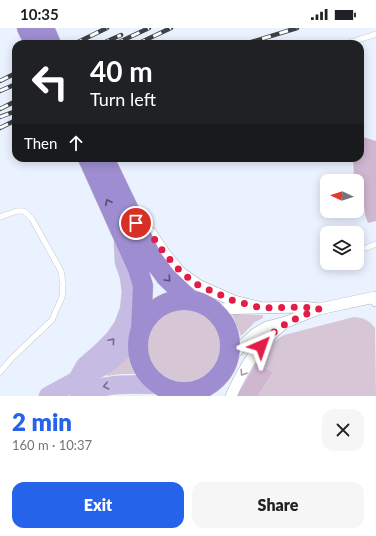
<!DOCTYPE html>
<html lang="en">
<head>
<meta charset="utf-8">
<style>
  body { margin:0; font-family:Lato,sans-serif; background:#f6f6f6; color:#202124; height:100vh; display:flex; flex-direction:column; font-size:15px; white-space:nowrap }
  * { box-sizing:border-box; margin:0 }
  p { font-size:13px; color:#757577 }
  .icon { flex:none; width:22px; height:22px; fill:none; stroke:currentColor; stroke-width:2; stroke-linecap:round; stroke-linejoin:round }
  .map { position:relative; height:368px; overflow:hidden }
  .sheet { display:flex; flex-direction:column; background:#fff; flex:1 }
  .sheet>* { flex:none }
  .banner { position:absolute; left:12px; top:12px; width:352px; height:122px; border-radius:12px; box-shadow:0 2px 10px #0003; background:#202124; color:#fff; overflow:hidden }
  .needle { width:26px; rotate:274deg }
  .controls { position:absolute; left:320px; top:146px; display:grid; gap:8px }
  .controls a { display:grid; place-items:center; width:44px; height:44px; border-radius:8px; background:#fff; box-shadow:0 2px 10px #0003; font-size:20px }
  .pin { position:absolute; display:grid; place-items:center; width:34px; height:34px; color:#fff; margin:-17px; border:2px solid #fff; border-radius:50%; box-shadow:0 1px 4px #0007 }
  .me { position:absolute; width:44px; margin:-22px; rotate:43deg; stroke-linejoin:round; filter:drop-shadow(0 0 3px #0008) }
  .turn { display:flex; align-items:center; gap:14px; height:84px; padding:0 12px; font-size:18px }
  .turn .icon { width:52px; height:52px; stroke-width:2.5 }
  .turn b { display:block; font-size:28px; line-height:34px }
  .then { display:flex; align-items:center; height:38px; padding:0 12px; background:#0003; gap:8px; font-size:15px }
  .round { display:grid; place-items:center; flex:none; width:42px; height:42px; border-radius:12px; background:#f6f6f6 }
  .overview { display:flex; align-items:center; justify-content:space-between; height:68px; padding:0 12px }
  h1 { font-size:24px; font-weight:800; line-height:30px; color:#2563eb }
  .primary-button { display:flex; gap:8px; margin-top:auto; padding:8px 12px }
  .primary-button a { flex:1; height:46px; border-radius:12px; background:#2563eb; color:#fff; font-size:16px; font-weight:800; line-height:46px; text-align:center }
  .primary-button a+a { background:#f6f6f6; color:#202124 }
  .status { display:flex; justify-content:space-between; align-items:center; height:28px; padding:0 20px; background:#fff; direction:ltr }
  .status svg { height:11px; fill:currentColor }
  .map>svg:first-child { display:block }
</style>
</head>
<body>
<div class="status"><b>10:35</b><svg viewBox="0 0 49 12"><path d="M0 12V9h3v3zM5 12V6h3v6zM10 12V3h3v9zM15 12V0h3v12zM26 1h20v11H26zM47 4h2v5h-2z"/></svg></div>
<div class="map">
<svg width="376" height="368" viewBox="0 0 376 368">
  <rect width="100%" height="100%" fill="#ebf2ff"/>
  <path fill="#d6c6d6" d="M147 317a37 37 0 1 1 74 0a37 37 0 1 1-74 0Z
    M232,286L263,287V290L255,294L241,308Z
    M354,289C364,290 369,292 375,300L376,368H258L273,344L256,335L265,319L284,307Z
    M130,328L131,337L135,346H122L107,348L106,344Z"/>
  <path fill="#d0b7d0" d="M360,108L376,113V193L368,195L365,187L362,159L354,149L353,130H360Z
    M256,335L273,344L258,368H237Z"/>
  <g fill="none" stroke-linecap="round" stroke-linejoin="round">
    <g stroke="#a8afba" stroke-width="6">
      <path id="lane" d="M345,16L376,6
        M0,189L17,183H24L32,191L61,243L63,256L62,269L52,292L12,330L0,344
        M366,220L376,216"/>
    </g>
    <g stroke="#a8afba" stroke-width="12">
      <path id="street" d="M141,198L151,205L165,226L181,245L198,257L234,273L262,280
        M212,281L303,279L319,281
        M229,330L255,306L267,299L286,294L319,281L375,269L376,273
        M231,368C244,340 258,316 282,297"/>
    </g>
    <g stroke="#d4d4d5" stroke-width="19">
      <path id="primary" d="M77,352L85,338L100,325L114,311L123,298L129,282L131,264L129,248L124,234L123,215
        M48,368L107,336L139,309
        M79,368C107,354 128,356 159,357"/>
    </g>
    <g stroke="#d4d4d5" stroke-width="21">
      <path id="highway" d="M27,0L35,16
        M44,0L51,16
        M88,130L138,241L143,258L141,302
        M104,130L152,230L166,249L190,272
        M138 318a46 46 0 1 1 92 0a46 46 0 1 1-92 0Z"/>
    </g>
    <use href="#lane" stroke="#fff" stroke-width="5.5"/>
    <use href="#street" stroke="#fff" stroke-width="11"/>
    <use href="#primary" stroke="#c5bbe3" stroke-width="18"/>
    <use href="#highway" stroke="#9e8ed1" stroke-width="20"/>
    <g stroke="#3d4046" stroke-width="4.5">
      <path id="rail" d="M74,16L107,0
        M101,16L121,7
        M115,16L149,0
        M137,16L171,0
        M245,16L297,0
        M0,53L16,45
        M0,63L16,56
        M0,81L16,73
        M0,89L16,83
        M0,100L16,92"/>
    </g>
    <use href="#rail" stroke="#fff" stroke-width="3" stroke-dasharray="9" stroke-linecap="butt"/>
  </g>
  <defs><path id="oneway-chevron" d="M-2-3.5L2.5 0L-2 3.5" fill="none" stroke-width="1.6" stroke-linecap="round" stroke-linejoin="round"/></defs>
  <g stroke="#564f72">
    <use href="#oneway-chevron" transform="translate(108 174) rotate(-115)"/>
    <use href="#oneway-chevron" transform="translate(168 251) rotate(47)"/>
  </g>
  <g stroke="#736e86">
    <use href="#oneway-chevron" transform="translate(112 313) rotate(-49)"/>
    <use href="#oneway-chevron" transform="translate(106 358) rotate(167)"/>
  </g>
  <use stroke="#9f9fa1" href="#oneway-chevron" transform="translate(243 345) rotate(123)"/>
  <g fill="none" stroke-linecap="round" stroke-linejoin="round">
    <path stroke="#e11d48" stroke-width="7" stroke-dasharray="0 12.6" d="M136,195L150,205L165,226L182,245L198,257L234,273L262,280L303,279L319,281C295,291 278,296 261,318"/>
  </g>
</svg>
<div class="controls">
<a><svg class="needle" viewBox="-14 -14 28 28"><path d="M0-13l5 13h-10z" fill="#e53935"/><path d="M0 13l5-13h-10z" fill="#757577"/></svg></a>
<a><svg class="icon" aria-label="layers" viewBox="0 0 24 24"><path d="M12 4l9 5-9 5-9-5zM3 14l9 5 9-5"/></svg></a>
</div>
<div class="pin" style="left:136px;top:195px;background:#d93025"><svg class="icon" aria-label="arrive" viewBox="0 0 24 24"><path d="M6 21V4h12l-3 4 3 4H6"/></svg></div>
<svg class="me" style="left:261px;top:318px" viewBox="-20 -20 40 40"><path d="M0-17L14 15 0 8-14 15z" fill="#e11d48" stroke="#fff" stroke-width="4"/></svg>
<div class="banner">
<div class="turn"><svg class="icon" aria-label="left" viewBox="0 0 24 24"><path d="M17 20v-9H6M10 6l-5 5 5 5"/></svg><div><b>40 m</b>Turn left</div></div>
<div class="then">Then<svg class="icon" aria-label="ahead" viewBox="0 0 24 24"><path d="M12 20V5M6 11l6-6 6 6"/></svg></div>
</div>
</div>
<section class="sheet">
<div class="overview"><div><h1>2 min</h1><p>160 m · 10:37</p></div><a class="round"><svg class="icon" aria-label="close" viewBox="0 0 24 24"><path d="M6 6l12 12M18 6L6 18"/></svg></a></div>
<div class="primary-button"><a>Exit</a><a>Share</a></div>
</section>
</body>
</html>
